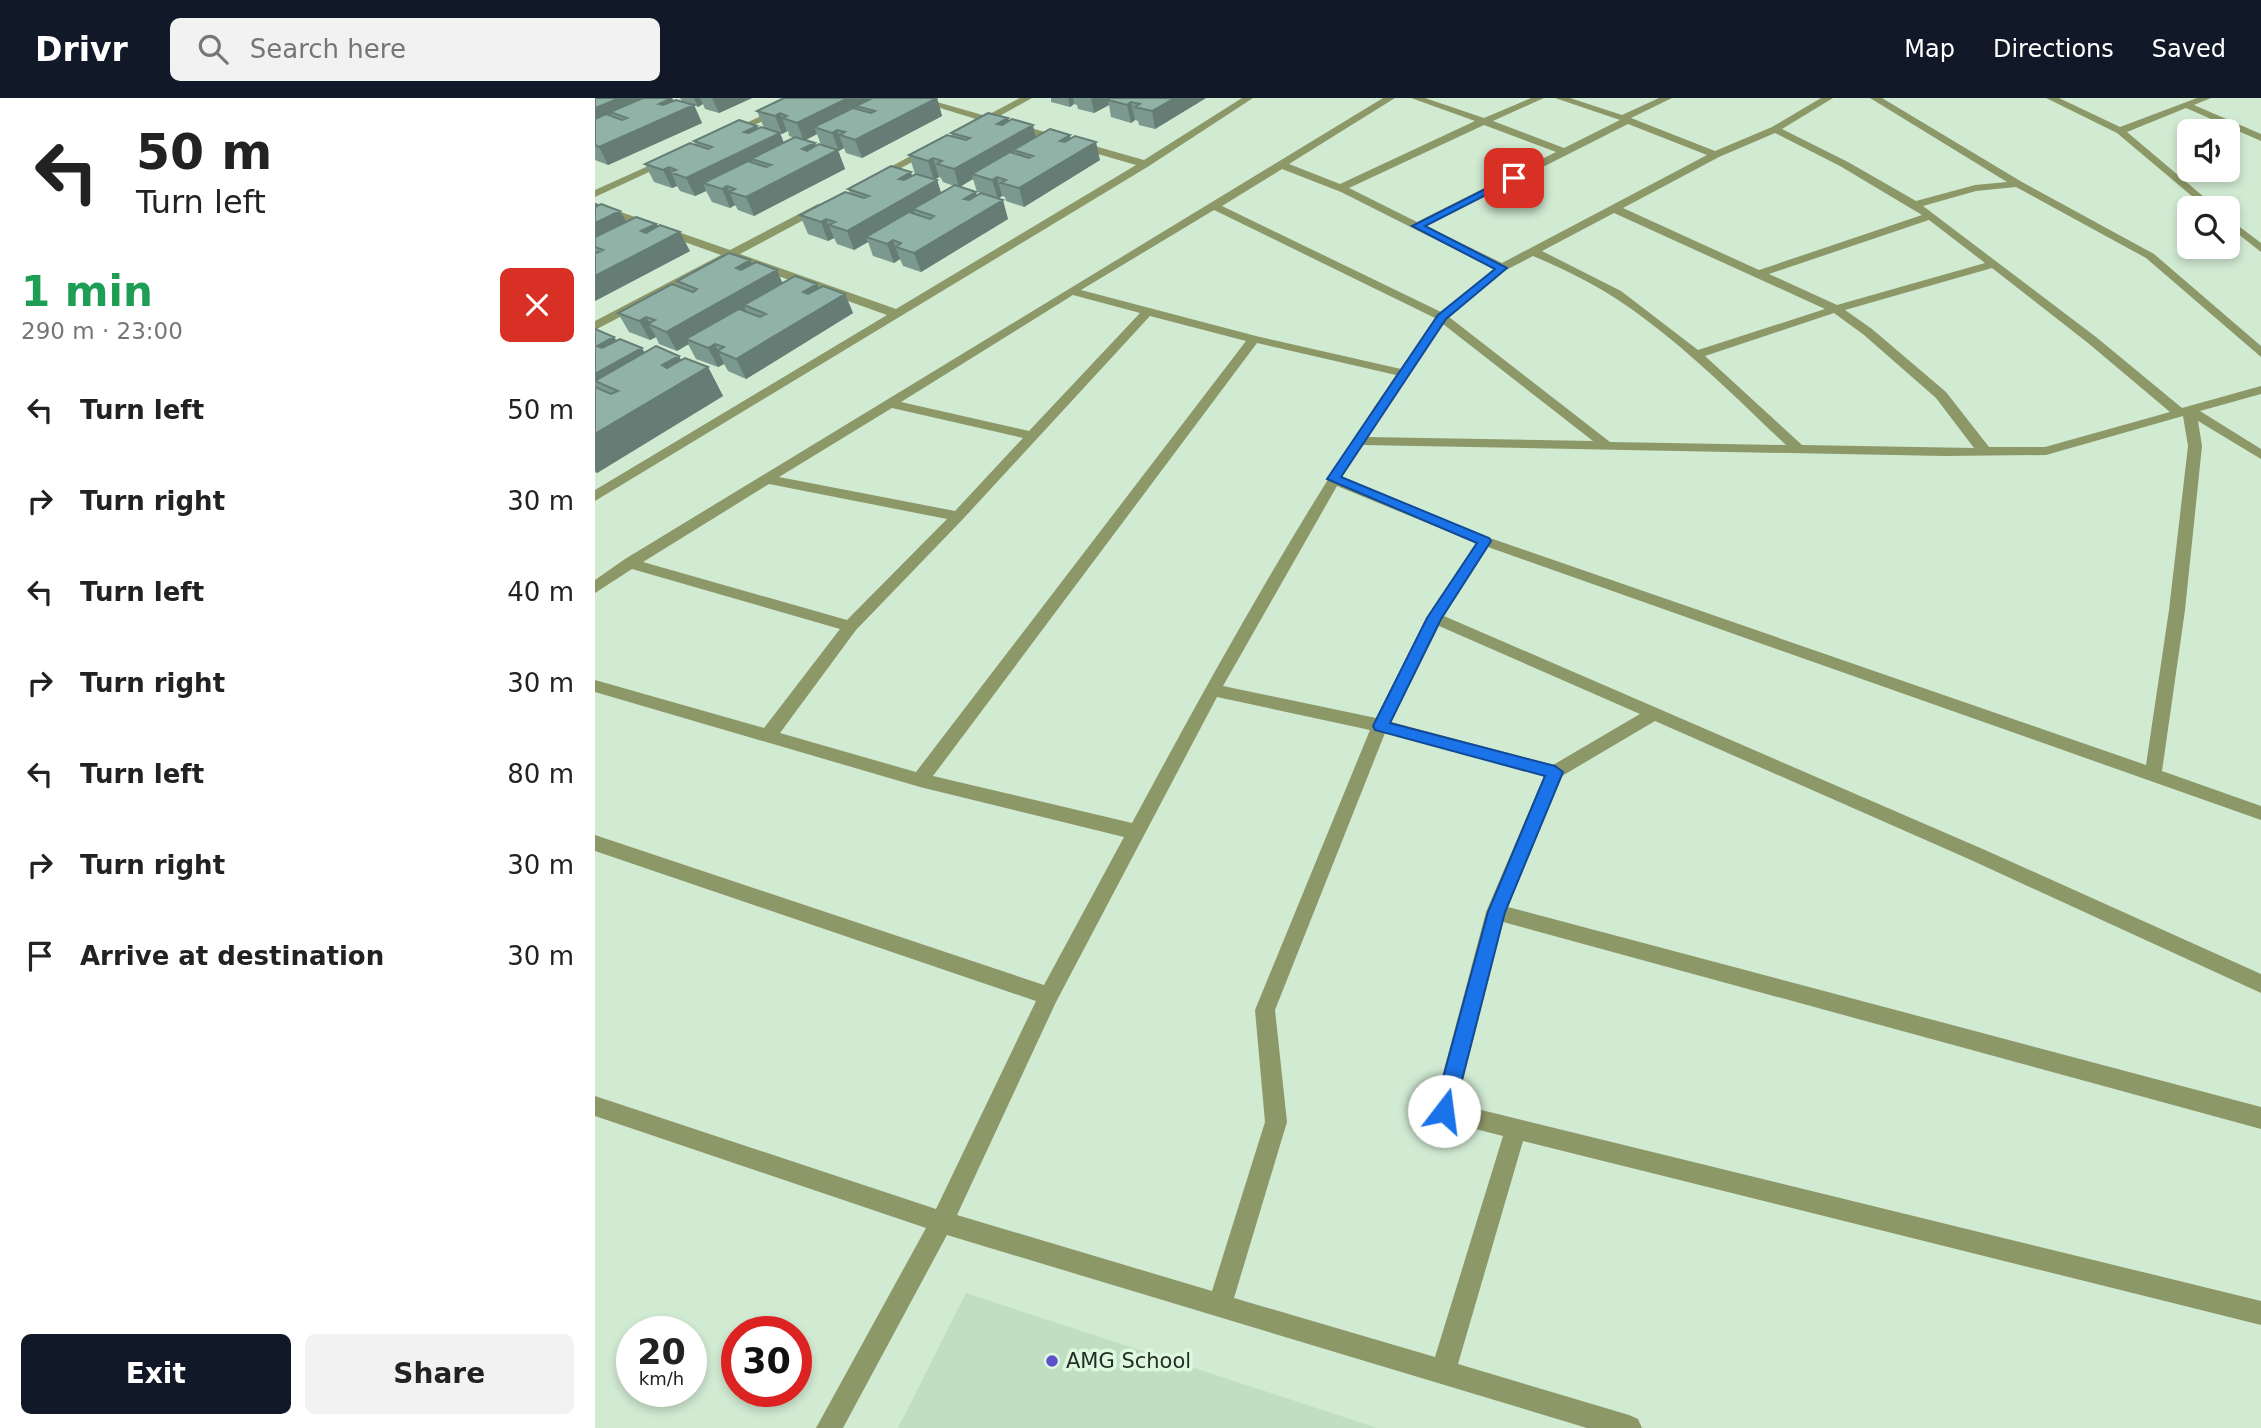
<!DOCTYPE html>
<html lang="en">
<head>
<meta charset="utf-8">
<style>
  body { margin:0; font-family:"DejaVu Sans",sans-serif; background:#f2f2f2; color:#222; height:100vh; display:flex; flex-direction:column; font-size:26px; white-space:nowrap }
  * { box-sizing:border-box; margin:0 }
  p { font-size:23px; color:#767676 }
  .icon { flex:none; width:38px; height:38px; fill:none; stroke:currentColor; stroke-width:2; stroke-linecap:round; stroke-linejoin:round }
  .map { position:relative; flex:1; overflow:hidden }
  .details { display:flex; flex-direction:column; background:#fff; width:595px }
  .details>* { flex:none }
  .guide { background:#fff; color:#222; overflow:hidden }
  .controls { position:absolute; left:1582px; top:21px; display:grid; gap:14px }
  .controls a { display:grid; place-items:center; width:63px; height:63px; border-radius:10px; background:#fff; box-shadow:0 4px 10px #0003; font-size:35px }
  .speed { position:absolute; left:21px; top:1218px; display:flex; gap:14px; font-size:35px; font-weight:700; text-align:center }
  .speed>* { display:grid; place-content:center; width:91px; height:91px; border-radius:50%; background:#fff; box-shadow:0 4px 10px #0003; line-height:1 }
  .speed small { font-size:18px; font-weight:400 }
  .speed .limit { border:10px solid #d22; background:#fff; color:#111 }
  .pin { position:absolute; display:grid; place-items:center; width:60px; height:60px; color:#fff; margin:-30px; border-radius:14px; box-shadow:0 4px 10px #0006 }
  .me { position:absolute; width:77px; margin:-38px; rotate:15deg; stroke-linejoin:round; filter:drop-shadow(0 0 5px #0008) }
  .turn { display:flex; align-items:center; gap:24px; height:147px; padding:0 21px; font-size:32px }
  .turn .icon { width:91px; height:91px; stroke-width:2.5 }
  .turn b { display:block; font-size:49px; line-height:60px }
  .round { display:grid; place-items:center; flex:none; width:74px; height:74px; border-radius:10px; background:#f2f2f2 }
  .head { display:flex; align-items:center; justify-content:space-between; height:119px; padding:0 21px }
  h1 { font-size:42px; font-weight:600; line-height:52px; color:#1e9e55 }
  .cta { display:flex; gap:14px; margin-top:auto; padding:14px 21px }
  .cta a { flex:1; height:80px; border-radius:10px; background:#111827; color:#fff; font-size:28px; font-weight:600; line-height:80px; text-align:center }
  .cta a+a { background:#f2f2f2; color:#222 }
  ul { padding:0; list-style:none }
  li { display:flex; align-items:center; gap:21px; height:91px; padding:0 21px }
  li div { flex:1 }
  li b { display:block; font-size:26px }
  li em { font-style:normal }
  header { display:flex; align-items:center; gap:42px; box-sizing:border-box; height:98px; padding:0 35px; background:#111827; color:#fff }
  header strong { font-size:33px }
  nav { display:flex; gap:38px; margin-inline-start:auto; font-size:24px }
  .search { width:490px; height:63px; background:#f2f2f2; display:flex; align-items:center; gap:18px; box-sizing:border-box; padding:0 24px; border-radius:10px; color:#767676; font-size:26px }
  main { display:flex; flex:1; min-height:0 }
  .map>svg:first-child { display:block }
</style>
</head>
<body>
<header>
<strong>Drivr</strong>
<div class="search"><svg class="icon" aria-label="search" viewBox="0 0 24 24"><circle cx="10" cy="10" r="6"/><path d="M15 15l6 6"/></svg>Search here</div>
<nav><a>Map</a><a>Directions</a><a>Saved</a></nav>
</header>
<main>
<section class="details">
<div class="guide">
<div class="turn"><svg class="icon" aria-label="left" viewBox="0 0 24 24"><path d="M17 20v-9H6M10 6l-5 5 5 5"/></svg><div><b>50 m</b>Turn left</div></div>
</div>
<div class="head"><div><h1>1 min</h1><p>290 m · 23:00</p></div><a class="round" style="background:#d93025;color:#fff"><svg class="icon" aria-label="close" viewBox="0 0 24 24"><path d="M6 6l12 12M18 6L6 18"/></svg></a></div>
<ul>
<li><svg class="icon" aria-label="left" viewBox="0 0 24 24"><path d="M17 20v-9H6M10 6l-5 5 5 5"/></svg><div><b>Turn left</b></div><em>50 m</em></li>
<li><svg class="icon" aria-label="right" viewBox="0 0 24 24"><path d="M7 20v-9h11M14 6l5 5-5 5"/></svg><div><b>Turn right</b></div><em>30 m</em></li>
<li><svg class="icon" aria-label="left" viewBox="0 0 24 24"><path d="M17 20v-9H6M10 6l-5 5 5 5"/></svg><div><b>Turn left</b></div><em>40 m</em></li>
<li><svg class="icon" aria-label="right" viewBox="0 0 24 24"><path d="M7 20v-9h11M14 6l5 5-5 5"/></svg><div><b>Turn right</b></div><em>30 m</em></li>
<li><svg class="icon" aria-label="left" viewBox="0 0 24 24"><path d="M17 20v-9H6M10 6l-5 5 5 5"/></svg><div><b>Turn left</b></div><em>80 m</em></li>
<li><svg class="icon" aria-label="right" viewBox="0 0 24 24"><path d="M7 20v-9h11M14 6l5 5-5 5"/></svg><div><b>Turn right</b></div><em>30 m</em></li>
<li><svg class="icon" aria-label="arrive" viewBox="0 0 24 24"><path d="M6 21V4h12l-3 4 3 4H6"/></svg><div><b>Arrive at destination</b></div><em>30 m</em></li>
</ul>
<div class="cta"><a>Exit</a><a>Share</a></div>
</section>
<div class="map">
<svg width="1666" height="1330" viewBox="0 0 1666 1330">
  <rect width="100%" height="100%" fill="#d1ead2"/>
  <path fill="#c0dec2" d="M371,1195L782,1330H303Z"/>
  <g fill="none" stroke-linecap="round" stroke-linejoin="round">
    <path fill="#8d9868" fill-rule="evenodd" d="M204,0H217L138,37L130,35Z
      M313,0H328L391,18L425,0H437L401,20L549,62L647,0H658L554,68L0,403V392L292,217L136,161L0,232V223L126,157L0,112V105L135,152L223,106H231V110L145,156L301,211L541,67L393,24L382,30H376V26L384,22Z
      M788,0H800L694,66L745,86L880,23L816,0H830L889,20L936,0H949L898,23L969,50L1025,22L960,0H975L1027,17L1064,0H1077L1036,20L1120,53L1177,29L1226,0H1238L1187,31L1253,64L1321,103L1380,87L1412,84L1275,0H1287L1427,84L1559,156L1666,248V259L1551,160L1421,89L1381,93L1328,108L1501,239L1587,310L1666,288V296L1605,313L1666,351V361L1603,323L1607,348L1590,512L1567,673L1666,708V722L893,449L849,518L1390,752L1666,876V895L1376,762L1060,623L967,678L913,809L1666,1009V1031L908,824L862,1006L1666,1203V1227L928,1043L863,1266L1034,1317L1043,1321L1047,1330H992L352,1137L248,1330H221L331,1130L0,1018V998L341,1111L441,903L0,753V737L449,887L529,739L325,689L0,594V582L169,630L245,531L37,471L0,495V482L30,461ZM1033,26L1112,57L907,165L831,128ZM889,27L961,54L822,124L754,90ZM1180,35L1245,68L1327,117L1164,172L1028,110L1124,59ZM687,71L746,94L899,171L846,214L627,108ZM619,112L840,220L806,271L661,238L486,192ZM1019,115L1230,211L1103,252L1026,193L947,153ZM1334,122L1390,165L1242,207L1174,176ZM938,158C966,170 994,183 1020,200C1083,241 1136,295 1191,347L1015,344L854,219L911,172ZM1397,170L1493,245L1575,314L1450,349H1394L1351,294L1277,231L1250,212ZM478,197L545,215L434,333L306,304ZM1239,215L1269,237L1341,300L1379,350L1207,347L1110,258ZM555,218L651,243L321,674L185,635L261,532L368,421ZM848,226L998,343L772,339ZM662,245L801,277C703,421 619,573 537,725L338,678ZM297,310L428,340L360,413L184,379ZM1588,318L1593,348L1574,512L1551,667L895,440L747,379L767,347L1349,358L1451,357ZM174,386L352,421L252,522L48,464ZM742,388L881,445L832,520L781,620L628,588ZM844,528L1045,616L958,667L796,624ZM622,599L775,632L660,912L670,1024L617,1193L362,1117L461,904ZM790,635L949,678L891,814L838,1013L841,1020L849,1023L908,1038L840,1259L639,1200L692,1024L680,912Z
      M1451,0H1464L1525,29L1602,0H1616L1599,7L1666,36V43L1591,10L1532,34L1622,110H1611L1522,35Z
      M332,49L341,51L284,82L275,80Z
      M71,60L80,62L0,99V92Z
      M1633,120L1666,145V154L1633,128Z"/>
  </g>
  <path fill="#7c9990" fill-rule="evenodd" d="M0,0H77L78,3H87L85,0H157L124,15L110,11L108,6L103,9L99,7L107,25L13,67L0,62Z
    M342,0L347,18L267,60L251,55L249,50L243,53L250,71L159,118L143,112L140,107L135,110L117,104L111,93L100,98L85,93L82,88L77,90L59,84L50,66L101,47L99,43L169,30L162,13ZM193,33L194,38L200,40L189,45L185,35L187,36ZM222,36L226,47L221,48L220,45L210,42Z
    M456,0H611L560,31L544,27L543,23L540,22L536,25L516,19L514,7L499,15L483,11L482,7L479,6L475,9L456,4Z
    M413,20L414,23L441,39L476,40L505,62L429,109L411,103L410,99L407,98L403,100L413,121L326,174L308,168L305,161L299,165L278,158L273,144L259,152L242,146L239,140L233,143L213,136L205,117L255,95L253,91L317,78L321,76H320L314,57L357,38L356,35ZM344,79L346,80L348,84L359,88L346,95L342,82H339ZM378,81L382,94L386,95L382,98L365,89Z
    M0,104L3,108L25,113L31,124L63,129L95,153L0,203Z
    M157,166L188,185L224,190L250,196L258,215L151,281L133,273L129,266L123,269L101,261L93,246L82,253L64,246L61,239L55,242L34,234L23,215L85,189L82,183Z
    M0,231L22,242L50,255L86,262L113,269L128,298L2,375L0,374Z"/>
  <path fill="#657d75" d="M17,0H50L15,14L20,24L0,32V10Z
    M77,0L83,14L99,7L107,25L13,67L4,49L64,6Z
    M99,0H105L108,6L103,9Z
    M117,0H157L124,15Z
    M253,0H290L261,8L264,16L219,29L222,36L209,43L202,25Z
    M308,0H342L347,18L267,60L260,42Z
    M473,0H478L479,6L475,9Z
    M496,0H525L513,2L514,7L499,15Z
    M580,0H611L560,31L557,13Z
    M536,4L540,22L536,25L532,7Z
    M185,15L192,33L187,36L180,18Z
    M413,20L418,38L438,27L442,45L418,52L419,58L377,76L378,81L364,89L359,71L402,26Z
    M162,28L168,43L185,35L192,53L156,61L160,69L108,85L111,93L100,98L91,80L149,34Z
    M242,32L249,50L244,53L237,35Z
    M475,37L479,55L465,43Z
    M501,44L505,62L429,109L424,90Z
    M220,45L226,61L243,52L250,71L159,118L151,99L207,51Z
    M338,60L344,79L339,82L333,63Z
    M74,69L82,88L77,90L68,72Z
    M316,74L322,93L304,81Z
    M402,79L407,98L403,101L397,82Z
    M342,82L348,101L318,111L320,117L271,139L273,144L259,152L252,133Z
    M132,88L140,107L135,110L127,91Z
    M381,94L386,112L369,101Z
    M408,102L413,121L326,174L319,155Z
    M2,105L10,120L25,113L36,132L0,149V106Z
    M231,121L239,140L233,143L226,124Z
    M61,126L70,142L85,134L95,153L0,203V178L46,133Z
    M298,142L305,161L299,165L292,146Z
    M155,162L164,181L182,172L190,191L149,207L151,213L91,241L94,246L82,253L71,234L141,170Z
    M222,186L231,205L208,194Z
    M250,196L258,215L151,281L141,261Z
    M51,219L56,227L53,226L61,239L55,242L44,223Z
    M19,239L31,258L2,248Z
    M120,246L129,266L123,269L113,250Z
    M47,250L58,269L0,283V276Z
    M84,258L96,279L113,269L128,298L2,375L0,372V336L67,267Z"/>
  <path fill="#90b2a7" stroke="#657d75" stroke-width="2" d="M0,0H25L0,10Z
    M48,0H77L64,6L68,7L81,2L99,7L4,49L0,47V21L11,16L27,22L32,20L15,14Z
    M189,0H253L202,25L187,20L192,18L185,15L180,18L162,13Z
    M277,0H342L260,42L245,37L250,34L242,32L237,35L219,29L258,10L276,15L280,13L261,8Z
    M516,0H580L557,13L540,9L545,6L536,4L532,7L513,2Z
    M393,15L413,20L402,26L407,27L417,21L438,27L359,71L342,66L347,63L338,60L333,63L314,57L352,37L371,42L375,40L356,35Z
    M144,22L162,28L149,34L154,35L166,29L185,35L91,80L75,74L81,72L74,69L68,72L50,66L95,45L113,51L117,49L99,43Z
    M455,31L475,37L465,43L470,44L480,38L501,44L424,90L406,85L411,82L402,79L397,82L377,76L415,54L434,60L438,58L418,52Z
    M200,39L220,45L207,51L212,53L224,46L243,52L151,99L134,94L140,91L132,88L127,91L108,85L153,63L171,69L176,67L156,61Z
    M296,68L316,74L304,81L309,82L321,76L342,82L252,133L234,127L240,124L231,121L226,124L205,117L250,94L269,100L274,98L253,91Z
    M360,87L381,94L369,101L374,102L386,95L408,102L319,155L301,149L306,145L298,142L292,146L271,139L314,114L335,121L339,118L318,111Z
    M6,106L25,113L0,125V109Z
    M41,119L61,126L46,133L51,135L65,127L85,134L0,178V154L2,155L8,152L0,149V139Z
    M134,155L155,162L141,170L146,172L161,164L182,172L71,234L53,226L60,222L51,219L44,223L23,215L77,186L98,194L102,191L82,183Z
    M200,178L222,186L208,194L213,196L228,188L250,196L141,261L122,253L129,249L120,246L113,250L91,241L144,211L165,219L171,216L149,207Z
    M0,231L19,239L2,248L7,250L25,241L47,250L0,276Z
    M61,248L84,258L67,267L72,270L90,260L113,269L0,336V289L16,296L23,293L0,283Z"/>
  <path fill="#1a73e8" stroke="#114b97" stroke-width="2" d="M916,78L924,80L830,128L912,170L851,221L746,379L894,440L896,443L846,521L795,625L960,668L968,674L910,814L859,1013L856,1019L849,1022L842,1019L839,1013L893,814L950,678L780,632L778,628L832,520L882,445L732,381L843,217L900,171L817,128Z"/>
  <circle fill="#5e50c9" stroke="#def7df" stroke-width="2.5" cx="457" cy="1263" r="7"/>
  <g text-anchor="middle" dominant-baseline="central" stroke-width="7" stroke-linejoin="round" paint-order="stroke">
    <g font-size="21" fill="#252e25" stroke="#def7df" text-anchor="start">
      <text x="471" y="1263">AMG School</text>
    </g>
  </g>
</svg>
<div class="controls">
<a><svg class="icon" aria-label="sound" viewBox="0 0 24 24"><path d="M4 9h4l5-4v14l-5-4H4zM17 9q2 3 0 6"/></svg></a>
<a><svg class="icon" aria-label="search" viewBox="0 0 24 24"><circle cx="10" cy="10" r="6"/><path d="M15 15l6 6"/></svg></a>
</div>
<div class="speed"><div>20<small>km/h</small></div><div class="limit">30</div></div>
<div class="pin" style="left:919px;top:80px;background:#d93025"><svg class="icon" aria-label="arrive" viewBox="0 0 24 24"><path d="M6 21V4h12l-3 4 3 4H6"/></svg></div>
<svg class="me" style="left:849px;top:1013px" viewBox="-20 -20 40 40"><circle r="19" fill="#fff"/><path d="M0-13L10 11 0 6-10 11z" fill="#1a73e8"/></svg>
</div>
</main>
</body>
</html>
